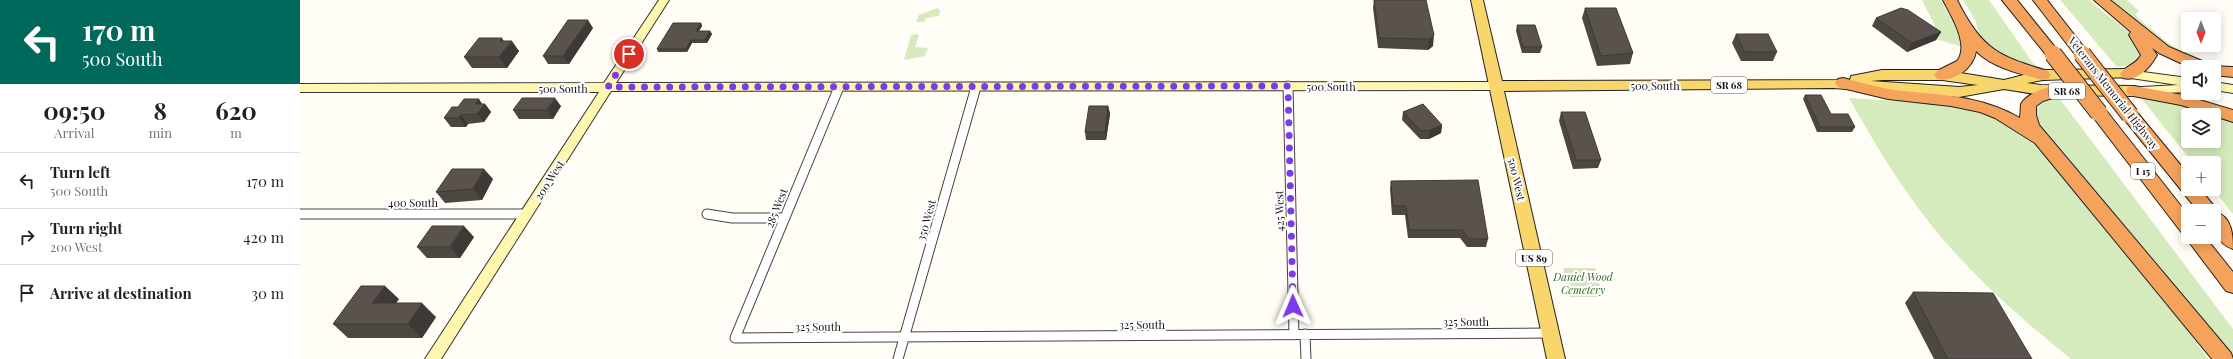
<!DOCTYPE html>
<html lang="en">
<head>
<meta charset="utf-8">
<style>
  body { margin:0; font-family:"Playfair Display",serif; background:#f2f2f2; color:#222; height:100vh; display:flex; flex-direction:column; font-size:15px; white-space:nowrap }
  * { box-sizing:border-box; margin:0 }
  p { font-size:13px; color:#767676 }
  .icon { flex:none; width:22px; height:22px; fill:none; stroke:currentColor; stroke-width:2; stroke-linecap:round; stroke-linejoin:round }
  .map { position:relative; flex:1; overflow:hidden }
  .drawer { display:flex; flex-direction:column; background:#fff; width:300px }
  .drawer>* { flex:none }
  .guide { background:#00695c; color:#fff; overflow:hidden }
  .needle { width:26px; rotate:180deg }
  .buttons { position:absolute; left:1881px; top:12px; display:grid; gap:8px }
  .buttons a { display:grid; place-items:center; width:40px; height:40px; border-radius:4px; background:#fff; box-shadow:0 2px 10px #0003; font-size:20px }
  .pin { position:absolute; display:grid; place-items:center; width:34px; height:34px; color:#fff; margin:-17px; border:2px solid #fff; border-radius:50%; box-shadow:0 1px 4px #0007 }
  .me { position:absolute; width:44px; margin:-22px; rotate:359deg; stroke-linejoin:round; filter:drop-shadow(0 0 3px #0008) }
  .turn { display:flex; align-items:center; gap:14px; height:84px; padding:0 16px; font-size:18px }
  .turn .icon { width:52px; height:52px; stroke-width:2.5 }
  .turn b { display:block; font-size:28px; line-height:34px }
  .eta { display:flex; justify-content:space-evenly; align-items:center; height:68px; text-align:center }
  .eta b { font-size:24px; font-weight:700; line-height:28px }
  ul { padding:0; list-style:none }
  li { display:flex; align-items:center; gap:12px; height:56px; padding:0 16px; border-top:1px solid #e0e0e0 }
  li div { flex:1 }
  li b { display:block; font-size:15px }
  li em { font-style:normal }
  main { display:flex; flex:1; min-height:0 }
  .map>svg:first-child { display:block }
</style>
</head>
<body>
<main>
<section class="drawer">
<div class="guide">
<div class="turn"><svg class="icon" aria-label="left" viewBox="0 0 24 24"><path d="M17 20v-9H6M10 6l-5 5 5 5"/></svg><div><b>170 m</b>500 South</div></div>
</div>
<div class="eta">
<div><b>09:50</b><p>Arrival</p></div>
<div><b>8</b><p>min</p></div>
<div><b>620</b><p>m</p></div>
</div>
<ul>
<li><svg class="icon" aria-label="left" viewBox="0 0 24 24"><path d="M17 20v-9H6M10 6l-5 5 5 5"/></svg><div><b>Turn left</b><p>500 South</p></div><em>170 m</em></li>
<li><svg class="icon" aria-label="right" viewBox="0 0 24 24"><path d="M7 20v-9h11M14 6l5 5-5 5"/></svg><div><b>Turn right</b><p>200 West</p></div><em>420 m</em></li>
<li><svg class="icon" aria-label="arrive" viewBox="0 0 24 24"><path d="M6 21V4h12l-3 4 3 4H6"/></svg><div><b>Arrive at destination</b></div><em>30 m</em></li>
</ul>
</section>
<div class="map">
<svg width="1933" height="359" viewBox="0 0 1933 359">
  <rect width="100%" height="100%" fill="#fffdf5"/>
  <path fill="#d5ebbd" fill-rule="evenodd" d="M1622,0H1641L1666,48L1636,39L1635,26Z
    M1663,0H1689L1735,66L1700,55L1680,39L1675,20Z
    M1760,0H1789L1836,38L1843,55L1834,65L1817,67Z
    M1812,0H1827L1839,11L1836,14L1837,17L1868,43L1889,55L1887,56L1867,46Z
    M637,8L640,10L639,16L626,18L624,22H616L619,15Z
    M617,34L619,35L615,47L628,48L625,56L604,60L611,35Z
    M1549,98L1645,104L1691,113L1731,139L1886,328L1908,359H1771C1710,310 1650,256 1606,191C1585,161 1567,130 1549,98Z
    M1751,98L1760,99L1933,329V356L1739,123C1733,111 1738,101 1751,98Z
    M1841,98L1863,100L1933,119V214L1913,189L1914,163H1893ZM1888,115H1914V141H1888Z"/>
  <path fill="#d9e3c4" d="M1263,268H1295L1303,297H1270Z"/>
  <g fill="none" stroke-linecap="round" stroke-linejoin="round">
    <g stroke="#444" stroke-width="11">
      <path id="minor" d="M988,86L994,335
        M539,87L435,338L1250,333
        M0,214H226
        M407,214L432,218H485
        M1005,334L1006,359
        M598,359L676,87"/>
    </g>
    <g stroke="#333" stroke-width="2">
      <path id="secondary" d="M359,0H369L316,83L1196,82L1202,86L1196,90L311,91L141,359H125L299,92H0V84L304,83Z
        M1828,70L1888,78V92L1838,94L1836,91L1838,88L1842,87L1878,85L1824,77L1822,74Z
        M1914,82L1933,85V93L1914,90Z"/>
    </g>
    <g stroke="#222" stroke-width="2">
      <path id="primary" d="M1171,0H1183L1202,81L1550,80L1551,76L1582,70H1642L1704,80L1743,70L1828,69L1833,71L1835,74L1833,77L1743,80L1727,83L1741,85L1834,86L1839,88L1841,91L1839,94L1834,96L1741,95L1704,89L1659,97L1533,88L1204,91L1265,359H1247ZM1582,80H1642L1678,85L1659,87L1571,81Z"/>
    </g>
    <g stroke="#222" stroke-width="2">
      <path id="motorway" d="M1643,0H1657C1682,49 1697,56 1748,71L1751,75L1748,79L1743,80C1720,74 1693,68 1676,51C1674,68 1653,83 1637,79L1634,75L1637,71L1657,61C1670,45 1651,16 1643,0Z
        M1702,0H1717L1758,51L1761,54L1758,57H1748Z
        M1733,0H1747L1787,51L1790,54L1787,57H1777Z
        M1794,0H1810L1869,47L1907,63L1909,66L1933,67V77L1914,75V67H1889L1859,53L1852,48L1857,55C1850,67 1838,82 1823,78L1820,74C1826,65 1836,65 1841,55L1829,35L1831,32Z
        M1543,78C1560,82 1576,87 1594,90C1638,95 1680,95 1720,118L1721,104C1728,93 1749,84 1762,87L1764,91L1762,95L1743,101L1736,106V115L1739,125L1931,353L1933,359H1912L1735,143L1695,118L1680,112L1651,106L1588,99L1538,87L1535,83L1538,79Z
        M1834,86L1883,95L1933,110V122L1881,105L1828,95L1826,91L1828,87Z
        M1799,107L1805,109L1888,215V237H1905L1933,272V293L1926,291L1889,242L1886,237L1887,235L1882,233L1793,117L1791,113L1793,109Z
        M1830,109L1836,111L1888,174V189H1900L1914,206L1916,212C1932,217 1933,235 1933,249C1915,243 1914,227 1914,211H1898L1824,119L1822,115L1824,111Z"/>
    </g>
    <use href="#minor" stroke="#fff" stroke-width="9"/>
    <use href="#secondary" fill="#fff6b0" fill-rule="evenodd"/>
    <use href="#primary" fill="#f9d66b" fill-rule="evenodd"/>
    <use href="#motorway" fill="#f5a25d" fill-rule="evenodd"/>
    <g stroke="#222" stroke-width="19" stroke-linecap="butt">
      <path id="motorway-bridge" d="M1753,54L1799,113
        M1782,54L1830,115"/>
    </g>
    <use href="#motorway-bridge" stroke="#f5a25d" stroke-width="17"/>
  </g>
  <path fill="#4d4742" d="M1074,0H1126L1133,46L1128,50L1078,48L1073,8Z
    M1285,8L1333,53L1330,64L1297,66L1282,18Z
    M1576,18L1641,32L1636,40L1607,52L1572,26Z
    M401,23L402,26L399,31H410L412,34L407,43H392L387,52H358L357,49Z
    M1217,25L1242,47L1240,53H1222L1216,31Z
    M293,28L269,64H248L243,56Z
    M1436,34L1477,52L1473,61H1441L1432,43Z
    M203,41L219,51L207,68H172L164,57Z
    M1505,95L1531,114L1555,127L1552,132H1517L1503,99Z
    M179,99L182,104H185L191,112L184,122L168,124L166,127H151L144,118L158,107Z
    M261,106L253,119H219L213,110Z
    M808,106L810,114L806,140H786L785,132Z
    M1103,112L1142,125L1141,133L1129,139H1120L1102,120Z
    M1261,112L1301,160L1298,168L1273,169L1259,121Z
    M193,179L182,200L145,203L136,192Z
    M1091,181L1188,239L1186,247H1167L1160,238H1108L1105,215H1092L1090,189Z
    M174,237L160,258H127L117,247Z
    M1613,292L1732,359H1634L1605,303Z
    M99,299L96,303L136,317L122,338H48L33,324Z"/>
  <path fill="#3f3936" d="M288,20L293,28L269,64L263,56Z
    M401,23L402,26L397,34L396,31Z
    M410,31L412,34L407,43L405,40Z
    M1641,32L1636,40L1607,52L1612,43Z
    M1134,35L1133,46L1128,50L1129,39Z
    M202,38L207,47L212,41L219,51L207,68L199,57L200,41Z
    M391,40L392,43L387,52L386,49Z
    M255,98L261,106L253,119L247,110Z
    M179,99L183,106L185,104L191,112L184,122L177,114L175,104Z
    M808,106L810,114L806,140L805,132Z
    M161,115L168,124L166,127L159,118Z
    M1142,125L1141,133L1129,139L1130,130Z
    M184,169L193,179L182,200L173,189Z
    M164,226L174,237L160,258L150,247Z
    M85,286L99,299L86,317L72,303Z
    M122,303L136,317L122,338L108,324Z"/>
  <path fill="#5a524d" stroke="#3f3936" d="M1074,0H1126L1134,35L1129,39L1079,38Z
    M1285,8H1316L1333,53L1301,56Z
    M1601,8L1608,10L1641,32L1612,43L1576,18Z
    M268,20H288L263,56H243Z
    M373,23H401L396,31H410L405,40H391L386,49H357Z
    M1217,25H1235L1242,47H1223Z
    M1436,34H1468L1477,52H1445Z
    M179,38H202L200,41H212L199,57H164Z
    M1505,95H1521L1531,114H1548L1555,127H1520Z
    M222,98H255L247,110H213Z
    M164,99H179L175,104H185L177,114L161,115L159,118H144L152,107H158Z
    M1123,104L1142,125L1130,130L1121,131L1103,112Z
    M789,106H808L805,132H785Z
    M1261,112H1285L1301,160H1276Z
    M152,169H184L173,189L136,192Z
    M1178,180L1188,239H1169L1162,230H1109L1106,206H1093L1091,181Z
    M132,226H164L150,247H117Z
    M61,286H85L72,303H122L108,324H33Z
    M1613,292L1693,293L1732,359H1648Z"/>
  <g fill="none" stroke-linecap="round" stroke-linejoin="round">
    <path stroke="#7c3aed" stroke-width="7" stroke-dasharray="0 12.6" d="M329,54L308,87L988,86L993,306"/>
  </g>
  <g text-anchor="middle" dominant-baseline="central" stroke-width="4" stroke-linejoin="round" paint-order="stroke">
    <g fill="#fff" stroke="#585858" stroke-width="1">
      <rect x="1411" y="77" width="36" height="16" rx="3"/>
      <rect x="1749" y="83" width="36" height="16" rx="3"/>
      <rect x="1831" y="163" width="24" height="16" rx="3"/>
      <rect x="1216" y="250" width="36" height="16" rx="3"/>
    </g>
    <g font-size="10" font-weight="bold" fill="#111">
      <text x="1429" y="85">SR 68</text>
      <text x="1767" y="91">SR 68</text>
      <text x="1843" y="171">I 15</text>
      <text x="1234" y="258">US 89</text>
    </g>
    <g font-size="11" fill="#111" stroke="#fff">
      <text x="1355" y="85">500 South</text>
      <text x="1031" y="86">500 South</text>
      <text x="263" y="88">500 South</text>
      <text transform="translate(1814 93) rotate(52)">Veterans Memorial Highway</text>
      <text transform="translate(1217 179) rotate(77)">500 West</text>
      <text transform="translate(249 180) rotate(-57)">200 West</text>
      <text x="113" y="202">400 South</text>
      <text transform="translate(476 208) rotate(-68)">285 West</text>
      <text transform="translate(979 211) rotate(-91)">425 West</text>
      <text transform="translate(626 220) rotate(-74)">350 West</text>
      <text x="1166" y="321">325 South</text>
      <text x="842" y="324">325 South</text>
      <text x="518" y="326">325 South</text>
    </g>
    <g font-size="11" font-style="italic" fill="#2f6b1f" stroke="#fff">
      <text x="1283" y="276">Daniel Wood<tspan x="1283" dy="13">Cemetery</tspan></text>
    </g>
  </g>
</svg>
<div class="buttons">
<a><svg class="needle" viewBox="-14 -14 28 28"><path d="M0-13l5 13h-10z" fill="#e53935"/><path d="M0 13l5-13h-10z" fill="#767676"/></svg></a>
<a><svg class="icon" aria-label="sound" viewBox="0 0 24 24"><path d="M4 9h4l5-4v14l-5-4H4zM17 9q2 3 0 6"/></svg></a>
<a><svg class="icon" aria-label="layers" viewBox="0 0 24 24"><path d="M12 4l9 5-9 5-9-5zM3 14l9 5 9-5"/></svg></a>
<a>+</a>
<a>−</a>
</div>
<div class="pin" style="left:329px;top:54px;background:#d93025"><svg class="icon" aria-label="arrive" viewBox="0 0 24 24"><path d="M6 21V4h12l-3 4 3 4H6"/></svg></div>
<svg class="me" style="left:993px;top:306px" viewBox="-20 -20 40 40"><path d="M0-17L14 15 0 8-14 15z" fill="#7c3aed" stroke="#fff" stroke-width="4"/></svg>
</div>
</main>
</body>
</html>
